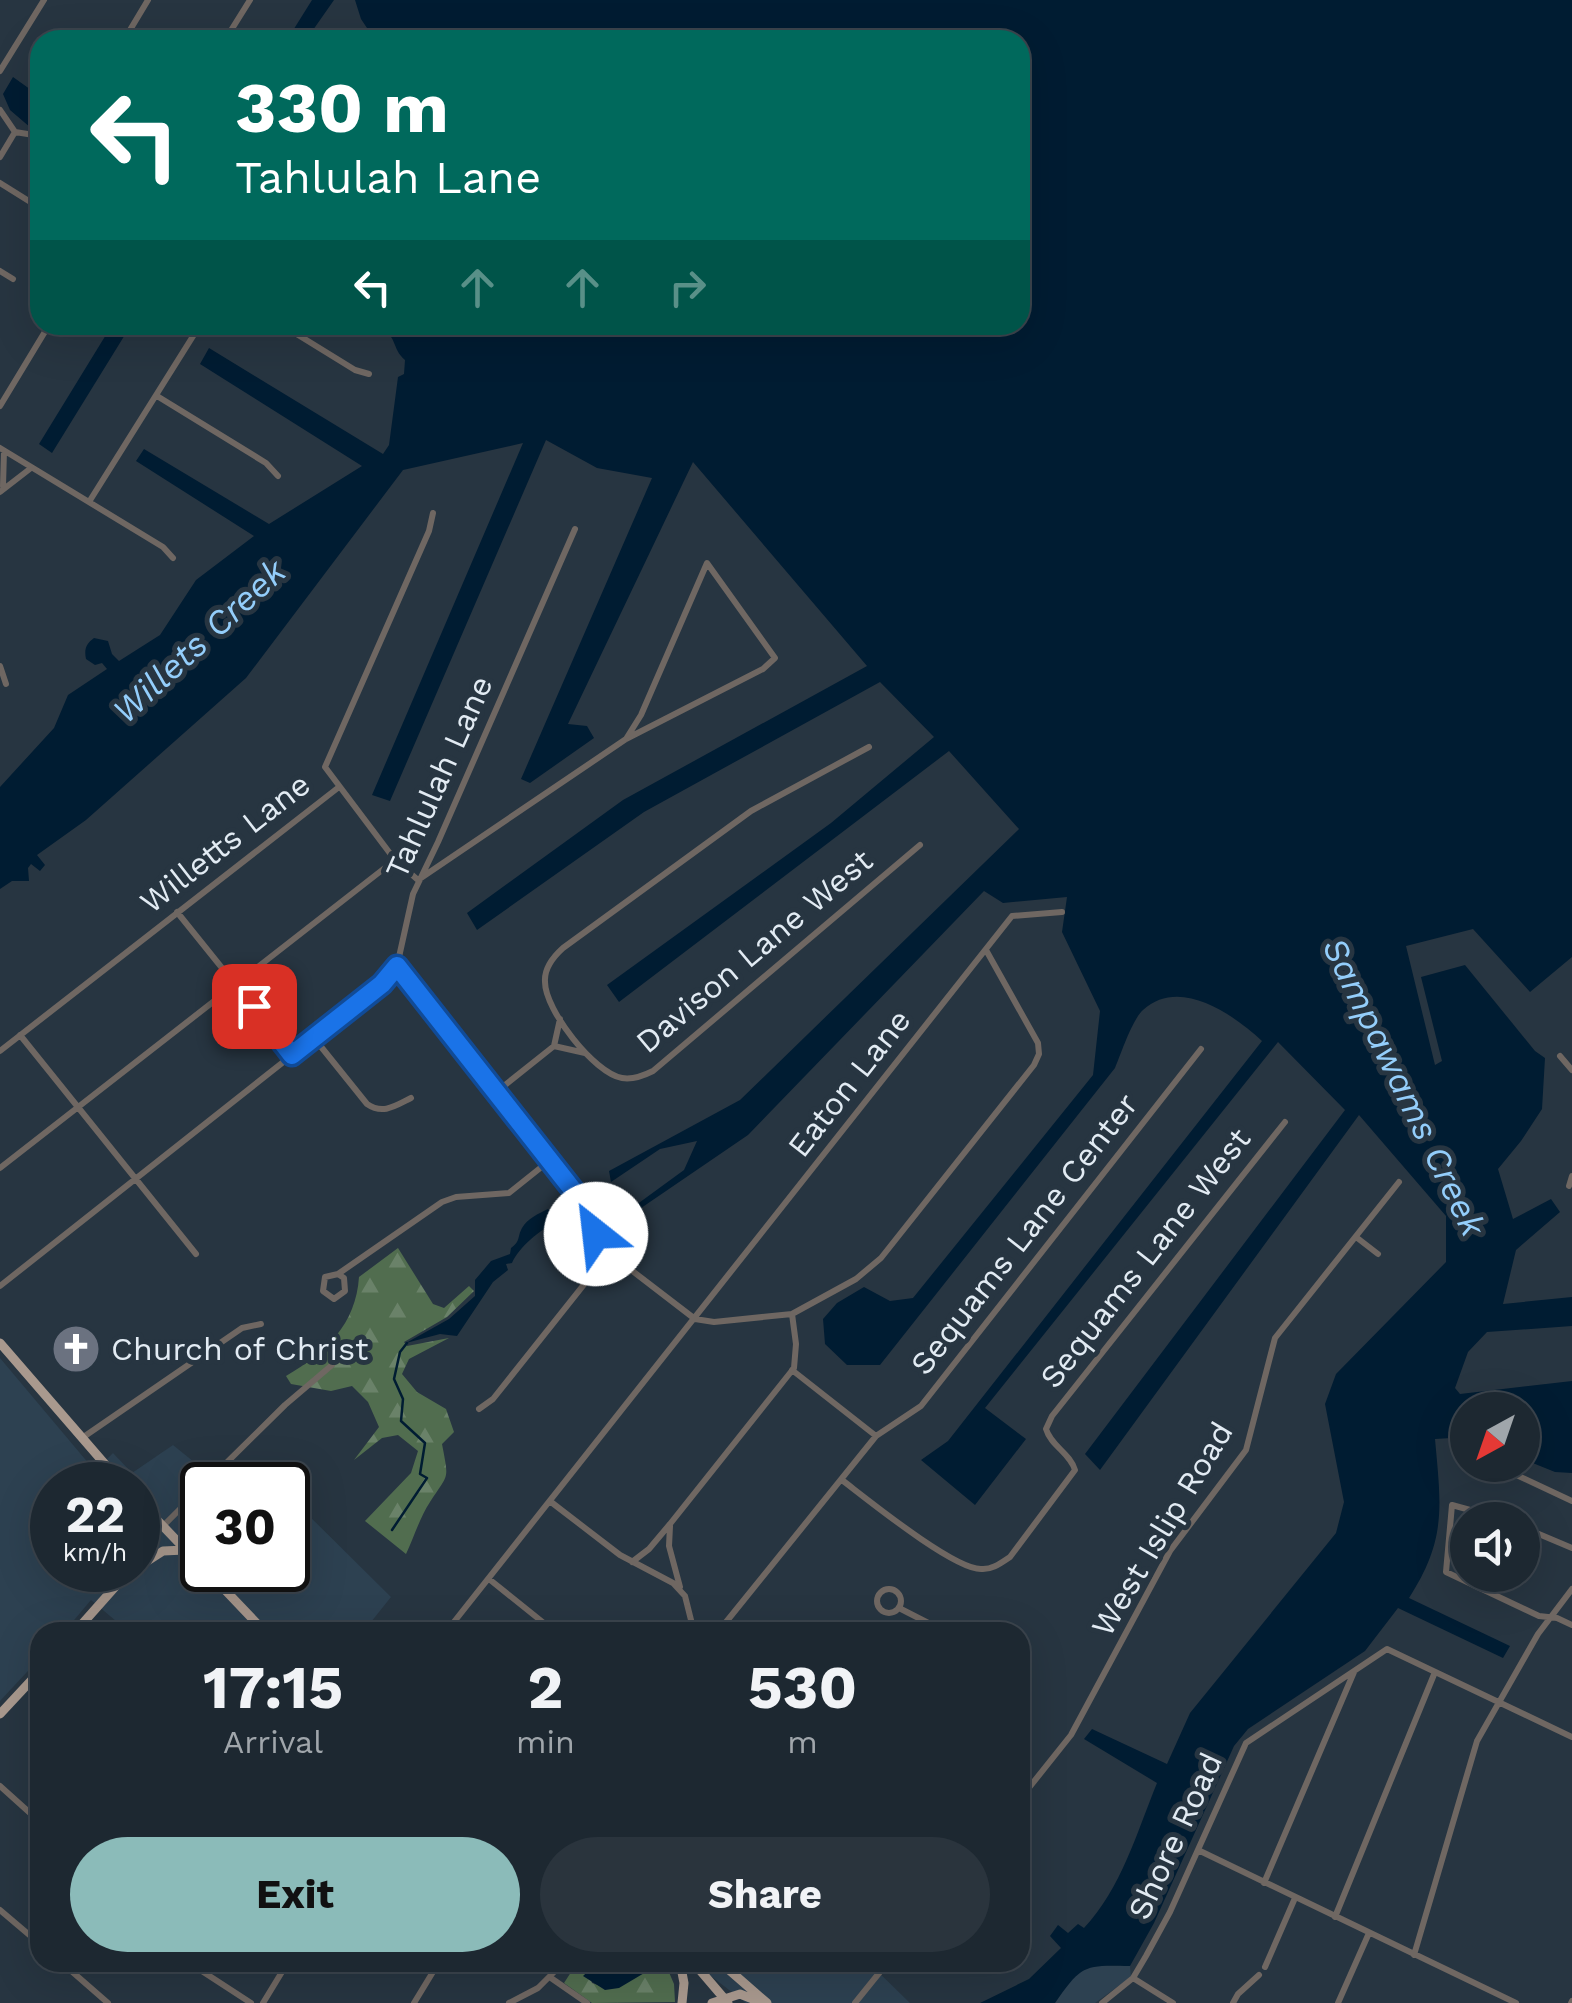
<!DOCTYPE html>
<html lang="en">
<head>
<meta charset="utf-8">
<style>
  body { margin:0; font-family:"Work Sans",sans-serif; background:#2a343d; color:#f1f3f6; height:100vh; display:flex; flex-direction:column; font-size:38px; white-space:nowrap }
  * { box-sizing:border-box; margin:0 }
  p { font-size:32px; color:#a0a6ab }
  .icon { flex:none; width:55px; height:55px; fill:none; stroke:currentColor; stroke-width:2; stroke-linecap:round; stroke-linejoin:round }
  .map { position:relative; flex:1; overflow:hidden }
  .details { position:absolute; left:30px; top:1622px; width:1000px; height:350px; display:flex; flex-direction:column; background:#1d2831; border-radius:30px; box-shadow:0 10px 40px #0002,0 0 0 2px #3b444d }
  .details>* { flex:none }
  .top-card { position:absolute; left:30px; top:30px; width:1000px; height:305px; border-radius:30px; box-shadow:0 10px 40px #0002,0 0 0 2px #3b444d; background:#00695c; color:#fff; overflow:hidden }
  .needle { width:65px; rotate:220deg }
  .controls { position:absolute; left:1450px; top:1392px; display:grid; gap:20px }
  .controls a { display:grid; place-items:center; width:90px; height:90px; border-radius:50%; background:#1d2831; box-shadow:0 10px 40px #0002,0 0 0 2px #3b444d; font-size:50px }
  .speed { position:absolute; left:30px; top:1462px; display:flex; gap:20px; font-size:50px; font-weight:700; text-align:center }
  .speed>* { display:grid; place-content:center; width:130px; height:130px; border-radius:50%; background:#1d2831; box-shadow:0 10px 40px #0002,0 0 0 2px #3b444d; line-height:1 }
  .speed small { font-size:25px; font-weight:400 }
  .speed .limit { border:5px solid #111; border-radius:15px; background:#fff; color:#111 }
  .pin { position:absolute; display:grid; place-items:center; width:85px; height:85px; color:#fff; margin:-42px; border-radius:20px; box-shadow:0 5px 15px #0006 }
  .me { position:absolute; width:110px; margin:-55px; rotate:331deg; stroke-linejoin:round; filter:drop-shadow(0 0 8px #0008) }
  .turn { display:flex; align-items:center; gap:35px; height:210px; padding:0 40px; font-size:45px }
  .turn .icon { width:130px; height:130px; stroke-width:2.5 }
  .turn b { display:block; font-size:70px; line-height:85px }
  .lanes { display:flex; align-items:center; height:95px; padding:0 40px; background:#0003; justify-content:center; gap:50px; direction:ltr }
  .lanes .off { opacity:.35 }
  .eta { display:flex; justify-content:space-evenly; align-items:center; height:170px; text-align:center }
  .eta b { font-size:60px; font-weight:700; line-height:70px }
  .button { display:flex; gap:20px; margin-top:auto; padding:20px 40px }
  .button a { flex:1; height:115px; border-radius:60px; background:#8bbbb9; color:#111; font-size:40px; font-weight:700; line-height:115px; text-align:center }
  .button a+a { background:#2a343d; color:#f1f3f6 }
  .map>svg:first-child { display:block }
</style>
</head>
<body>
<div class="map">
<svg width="1572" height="2003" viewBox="0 0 1572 2003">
  <defs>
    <pattern id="forest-firs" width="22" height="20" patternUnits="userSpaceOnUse" patternTransform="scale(2.5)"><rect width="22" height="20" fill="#516d4f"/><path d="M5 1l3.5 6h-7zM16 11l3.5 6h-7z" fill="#6a8269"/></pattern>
  </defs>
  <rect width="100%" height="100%" fill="#273541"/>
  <path fill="#2d4151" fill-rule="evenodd" d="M0,1358L95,1471L113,1453L132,1473L173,1445L210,1475L202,1485V1570H288V1495L391,1597L363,1632H129L91,1600L64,1632H40V1658L0,1701ZM52,1485H138V1570H52Z
    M694,1963H869L910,2003H746Z
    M1090,1965L1130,1966L1131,1977L1095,2003H1055L1072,1978Z"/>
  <path fill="url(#forest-firs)" d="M398,1248L433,1304L444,1308L469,1286L474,1291L447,1317L404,1342L407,1346L449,1338L409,1359L402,1374L417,1392L446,1409L454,1432L442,1444C449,1481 449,1473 430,1502C420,1517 414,1537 406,1554L365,1521L411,1473L418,1451L398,1435L382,1438L354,1460L379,1427L368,1402L352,1386L331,1391L291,1384L286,1376C326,1353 356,1324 359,1277Z
    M577,1963H597L588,1970L592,1983L601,1986L651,1969L650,1963H665L674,1984L675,2002L592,2003L564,1983Z"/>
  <path fill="#001c32" d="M312,0H334L306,40H287Z
    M355,0H1572V957L1530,992L1473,929L1406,946L1435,1065L1442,1061L1421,977L1465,965L1535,1051L1545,1058L1542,1109L1521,1141L1498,1169L1513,1219L1551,1199L1560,1212L1516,1250L1503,1304L1572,1297V1326L1487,1332L1468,1352L1455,1388L1460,1394L1572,1381V1473L1555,1472L1523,1459L1522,1410H1468L1467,1437L1435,1439C1441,1506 1447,1539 1409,1598L1510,1646L1503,1658L1398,1608L1365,1651L1248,1729L1234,1746L1154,1923L1130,1966C1085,1965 1082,1964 1055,2003H980L1029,1979L1061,1948L1050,1936L1058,1925L1068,1933L1078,1924L1084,1928C1121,1889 1137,1832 1157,1783L1084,1739L1092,1729L1167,1764L1190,1713L1336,1533L1344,1502L1325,1404L1336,1374L1446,1262V1216L1359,1115L1100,1470L1085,1454L1345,1110L1278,1042L985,1408L1026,1439L975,1505L921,1460L948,1441L1262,1041C1234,1015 1180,976 1143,1010C1132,1020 1121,1054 1115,1068L880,1365H847L825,1344L823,1319L837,1303L864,1287L890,1301L913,1298L1093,1075L1100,1011L1062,932L1067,897L1003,903L984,891L748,1135L625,1219L621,1216L684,1170L697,1141L660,1149L611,1182L609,1171L740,1100L1019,829L949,751L619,1002L607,985L831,823L934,737L880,682L644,812L477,930L467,913L623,800L867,666L693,462L568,724L587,726L594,738L530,783L521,779L652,478L597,468L546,440L390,801L372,795L523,443L403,470L246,678L86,820L37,855L45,865L40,871L31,864L28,868L29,881H12L0,889V787L54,728L68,695L107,669L102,663L95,665L86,659C84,649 86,644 94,638L108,641L112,654L119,661L160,635L196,580L254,536L136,461L144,449L269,524L362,466L200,364L209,348L383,454L389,445L398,377L404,374L405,360C391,348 399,338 378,325H1020V40H375L361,19Z
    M13,77L34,92L40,83V128H31L10,110L3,94Z
    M112,325H131L52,453L39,444Z
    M573,1205L579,1210C571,1217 565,1218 556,1222C540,1230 519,1247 512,1263L506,1264L508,1270L493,1282L457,1336L440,1334L406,1343L449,1319L475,1296V1280L491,1261L510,1254L511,1248C521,1241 517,1237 522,1228C528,1218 538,1214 548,1209L554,1215Z
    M597,1963H650L651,1969L619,1988L605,1990L583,1976Z"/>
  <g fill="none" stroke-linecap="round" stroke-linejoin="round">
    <path stroke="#001c32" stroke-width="2.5" d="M392,1530L427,1478L420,1474L425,1443L401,1421L403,1399L394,1379L400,1352L407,1343"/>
    <path stroke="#6f6762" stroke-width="6" d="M124,40L148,0
      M225,40L250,0
      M0,71L44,0
      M0,110L15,132
      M15,132L40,136
      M0,157L15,132
      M0,183L40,208
      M0,271L13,279
      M39,297L40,298
      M282,325L355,370L369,374
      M157,396L266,463L278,476
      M0,406L49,325
      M0,448L163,547L173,558
      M3,486L4,451
      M0,492L31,468
      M89,502L200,325
      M433,513L429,531L325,767L395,860L418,880L626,739
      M707,563L775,658L763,669L626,739L641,715Z
      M0,666L6,684
      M869,747L751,811L563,948C553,957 544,968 545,982C545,1010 594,1073 622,1078C633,1080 643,1076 653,1071L920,845
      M177,912L292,1055
      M397,966L587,1208L596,1234L609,1253L695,1319L714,1322L792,1314L856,1279L881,1258L1034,1065L1039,1054L1038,1043L986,950
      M20,1035L196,1254
      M314,1038L367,1104C383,1115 395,1106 411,1098
      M554,1046L560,1019
      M0,1051L339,787
      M1560,1056L1572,1070
      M495,1093L554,1046L585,1053
      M0,1168L395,860
      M1569,1186L1572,1176
      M1356,1237L1378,1254
      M338,1274L344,1278L345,1291L334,1299L323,1291L325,1277L338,1274L442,1202L456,1197L509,1193L549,1161
      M0,1286L382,984L397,966L413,894L438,842L575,529
      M792,1370L876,1436
      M479,1409L493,1399L609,1253
      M82,1438L242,1328L261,1324
      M1495,1465L1572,1501
      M842,1480C867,1499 953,1569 981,1569C992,1570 1001,1563 1010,1557L1075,1470C1070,1453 1051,1446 1046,1429L1052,1416L1285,1122
      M204,1485L285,1405L332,1365
      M551,1502L620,1555L673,1583L685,1596L694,1632
      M1506,1520L1452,1505L1446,1572L1539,1616L1557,1618L1572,1625
      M163,1526L202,1487
      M670,1526L669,1546L680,1587
      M1522,1527L1572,1548
      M632,1562L649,1549L670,1524L794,1368L796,1344L792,1314
      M489,1579L555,1632
      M877 1601a12 12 0 1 1 24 0a12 12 0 1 1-24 0Z
      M899,1608L946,1632
      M446,1632L1012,916L1062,912
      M718,1632L876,1436L921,1406L1201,1049
      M0,1786L40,1822
      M1020,1799L1071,1735L1170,1551L1246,1450L1275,1338L1399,1182
      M33,1816L40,1808
      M1198,1850L1516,2003
      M1264,1883L1354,1672
      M0,1910L40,1944
      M1335,1917L1435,1672
      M1414,1955L1477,1741L1538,1634L1572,1589
      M61,1962L108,2003
      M188,1962L251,2003
      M1265,1967L1295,1898
      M551,1978L587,2003
      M1133,1978L1173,2003
      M263,2003L288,1962
      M414,2003L439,1962
      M509,2003L538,1988L564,1962
      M855,2003L888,1962
      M1102,2003L1133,1978L1146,1956L1170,1912L1246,1743L1387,1649L1572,1737
      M1233,2003L1238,1994L1259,1975
      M1338,2003L1369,1933
      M1571,2003L1572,2001"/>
    <path stroke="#a9998e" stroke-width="9" d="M0,1343L123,1485
      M138,1500L202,1567
      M138,1556L158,1521
      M138,1567L163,1551L185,1550
      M206,1570L265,1632
      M75,1632L130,1570
      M0,1714L40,1671
      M680,1962L684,1983L682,2003
      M693,1962L728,2003
      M720,1962L767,2003
      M712,2003L740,1994L760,2002"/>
  </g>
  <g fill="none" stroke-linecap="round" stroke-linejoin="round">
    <g stroke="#114b97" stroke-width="25">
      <path id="route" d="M254,1006L292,1055L382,984L397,966L587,1208L596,1234"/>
    </g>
    <use href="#route" stroke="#1a73e8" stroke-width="18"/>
  </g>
  <defs>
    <g id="church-disc" transform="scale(2.5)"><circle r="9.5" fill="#6b7280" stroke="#273541"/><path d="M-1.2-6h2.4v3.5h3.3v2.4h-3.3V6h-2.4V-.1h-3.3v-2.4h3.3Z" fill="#fff"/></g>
  </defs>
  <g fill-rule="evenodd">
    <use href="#church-disc" x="76" y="1349"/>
  </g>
  <g text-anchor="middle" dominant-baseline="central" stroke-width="10" stroke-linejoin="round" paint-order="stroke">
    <g font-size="32" fill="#e2ebf3" stroke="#273541">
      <text transform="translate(439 777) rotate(-66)">Tahlulah Lane</text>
      <text transform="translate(225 843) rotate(-38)">Willetts Lane</text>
      <text transform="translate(754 951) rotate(-40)">Davison Lane West</text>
      <text transform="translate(849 1083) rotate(-52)">Eaton Lane</text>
      <text transform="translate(1024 1234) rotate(-52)">Sequams Lane Center</text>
      <text transform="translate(1145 1258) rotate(-52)">Sequams Lane West</text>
      <text transform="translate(1162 1529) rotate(-59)">West Islip Road</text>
      <text transform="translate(1175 1836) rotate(-65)">Shore Road</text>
    </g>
    <g font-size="32" fill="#e2ebf3" stroke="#273541" text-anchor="start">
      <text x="111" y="1349">Church of Christ</text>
    </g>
    <g font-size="35" font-style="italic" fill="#94cefb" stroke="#273541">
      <text transform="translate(199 641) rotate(-43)">Willets Creek</text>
      <text transform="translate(1404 1087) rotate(64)">Sampawams Creek</text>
    </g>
  </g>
</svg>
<div class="controls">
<a><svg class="needle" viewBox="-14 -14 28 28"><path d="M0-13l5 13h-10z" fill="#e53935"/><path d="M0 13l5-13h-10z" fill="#a0a6ab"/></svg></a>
<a><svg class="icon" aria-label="sound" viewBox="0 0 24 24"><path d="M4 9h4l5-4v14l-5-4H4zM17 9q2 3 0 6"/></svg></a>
</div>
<div class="speed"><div>22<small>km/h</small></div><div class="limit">30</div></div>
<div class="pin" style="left:254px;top:1006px;background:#d93025"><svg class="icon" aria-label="arrive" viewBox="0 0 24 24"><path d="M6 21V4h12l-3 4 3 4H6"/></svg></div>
<svg class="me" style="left:596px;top:1234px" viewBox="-20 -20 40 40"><circle r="19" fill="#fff"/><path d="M0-13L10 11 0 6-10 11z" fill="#1a73e8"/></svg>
<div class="top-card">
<div class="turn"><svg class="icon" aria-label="left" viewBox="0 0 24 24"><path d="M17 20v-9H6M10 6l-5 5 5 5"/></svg><div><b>330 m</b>Tahlulah Lane</div></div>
<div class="lanes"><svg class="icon" aria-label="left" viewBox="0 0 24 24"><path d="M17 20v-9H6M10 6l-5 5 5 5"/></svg><svg class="icon off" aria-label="ahead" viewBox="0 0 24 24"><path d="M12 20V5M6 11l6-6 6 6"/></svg><svg class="icon off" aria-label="ahead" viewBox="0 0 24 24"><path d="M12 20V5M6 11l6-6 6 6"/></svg><svg class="icon off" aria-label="right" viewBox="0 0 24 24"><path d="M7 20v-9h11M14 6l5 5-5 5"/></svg></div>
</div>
<section class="details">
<div class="eta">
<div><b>17:15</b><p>Arrival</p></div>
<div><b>2</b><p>min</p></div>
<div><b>530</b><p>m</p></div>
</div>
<div class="button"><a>Exit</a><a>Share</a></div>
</section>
</div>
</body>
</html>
